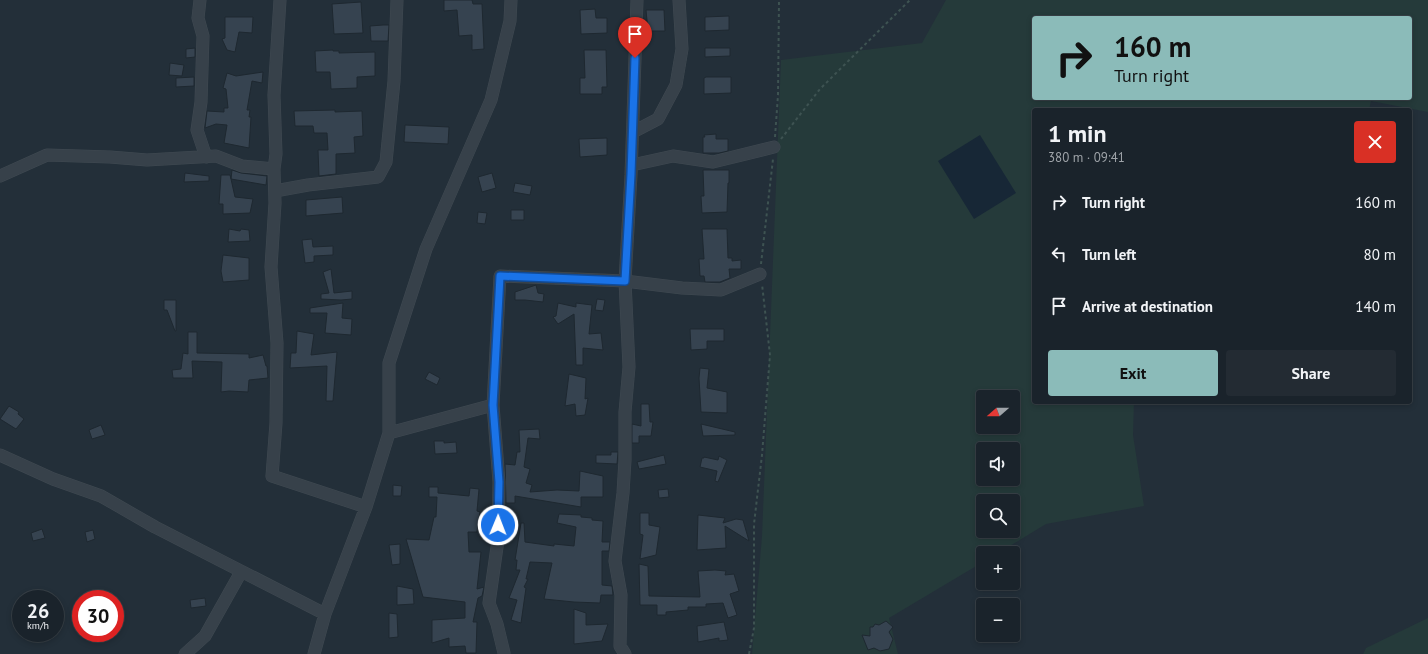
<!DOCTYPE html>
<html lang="en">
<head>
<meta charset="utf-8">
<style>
  body { margin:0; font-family:"PT Sans",sans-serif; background:#232b33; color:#f1f3f6; height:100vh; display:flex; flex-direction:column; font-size:15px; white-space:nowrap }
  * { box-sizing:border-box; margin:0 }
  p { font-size:13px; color:#9fa4a9 }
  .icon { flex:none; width:22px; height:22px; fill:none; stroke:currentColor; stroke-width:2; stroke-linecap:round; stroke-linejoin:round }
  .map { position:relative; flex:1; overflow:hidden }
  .drawer { position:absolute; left:1032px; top:108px; width:380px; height:296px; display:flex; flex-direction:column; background:#1a232b; border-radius:4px; box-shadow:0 2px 6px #0003,0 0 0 1px #384047 }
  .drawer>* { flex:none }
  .guide { position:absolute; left:1032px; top:16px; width:380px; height:84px; border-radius:4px; box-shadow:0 2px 6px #0003,0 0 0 1px #384047; background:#8bbbb9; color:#111; overflow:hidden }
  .needle { width:26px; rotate:250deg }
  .buttons { position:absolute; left:976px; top:390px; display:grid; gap:8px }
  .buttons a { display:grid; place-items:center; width:44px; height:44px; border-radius:4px; background:#1a232b; box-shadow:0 2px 6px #0003,0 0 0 1px #384047; font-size:20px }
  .speed { position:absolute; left:12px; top:590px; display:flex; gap:8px; font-size:20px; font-weight:700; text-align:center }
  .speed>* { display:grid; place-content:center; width:52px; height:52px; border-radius:50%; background:#1a232b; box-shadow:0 2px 6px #0003,0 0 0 1px #384047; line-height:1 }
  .speed small { font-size:10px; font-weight:400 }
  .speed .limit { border:6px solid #d22; background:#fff; color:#111 }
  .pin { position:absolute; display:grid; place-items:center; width:34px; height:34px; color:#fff; margin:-41px -17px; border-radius:50% 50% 50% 0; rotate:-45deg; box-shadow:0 0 4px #0007 }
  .pin .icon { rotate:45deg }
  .me { position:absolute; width:44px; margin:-22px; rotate:1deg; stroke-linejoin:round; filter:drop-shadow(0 0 3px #0008) }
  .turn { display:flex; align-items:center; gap:14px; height:84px; padding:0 16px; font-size:18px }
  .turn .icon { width:52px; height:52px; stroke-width:2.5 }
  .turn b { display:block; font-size:28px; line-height:34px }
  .round { display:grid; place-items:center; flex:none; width:42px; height:42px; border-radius:4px; background:#232b33 }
  .headline { display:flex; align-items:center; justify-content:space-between; height:68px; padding:0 16px }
  h1 { font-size:24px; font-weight:700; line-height:30px }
  .cta { display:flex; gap:8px; margin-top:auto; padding:8px 16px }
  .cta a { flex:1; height:46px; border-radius:4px; background:#8bbbb9; color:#111; font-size:16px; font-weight:700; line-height:46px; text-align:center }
  .cta a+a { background:#232b33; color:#f1f3f6 }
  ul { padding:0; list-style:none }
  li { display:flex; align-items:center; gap:12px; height:52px; padding:0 16px }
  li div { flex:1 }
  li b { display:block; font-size:15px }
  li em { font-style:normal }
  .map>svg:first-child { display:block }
</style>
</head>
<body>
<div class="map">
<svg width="1428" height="654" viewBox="0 0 1428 654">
  <rect width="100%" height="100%" fill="#232f39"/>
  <path fill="#253a3a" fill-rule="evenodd" d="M946,0H1428V112L1371,101L1369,110H1034V402H1134L1133,435L1144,506L1046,524L998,553H983V562L889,618L898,654H752L762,536L781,60L922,43ZM1034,18H1410V98H1034ZM983,397H1013V427H983ZM983,449H1013V479H983ZM983,501H1013V531H983Z
    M1428,618V654H1363L1366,648Z"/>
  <path fill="#172736" d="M980,135L1016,193L974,219L938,161Z"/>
  <path fill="#364350" stroke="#1e2830" d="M444,0H472L473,4H482L484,49L472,50V35L459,36L457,10L444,11Z
    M361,2L363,33L334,34L332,4Z
    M595,9L596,18H607V33L581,34L580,10Z
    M646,10H664L665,31H648Z
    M729,16V30L705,31V17Z
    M225,17H253L252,33L239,32L235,52L227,50L222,39L225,38Z
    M383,25H389L388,41H371L370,26Z
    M195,48V57L186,58V49Z
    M705,48H730V56L705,57Z
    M333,50V51H339V53L375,52V76L357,77V88L331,89L330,72H316L315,51Z
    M584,50H606L607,87H602V94H580V78H585Z
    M170,63L184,65L182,76L169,75Z
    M263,72L262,83L252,81L247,110H250L249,117H251L249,148L224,143L227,125L216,124L205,128L207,111L224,112V108H228L226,89L223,88L227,73L236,76Z
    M194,77V86L176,87V78Z
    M706,77H731V93L704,94V78Z
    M335,110V112L362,111L363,136L354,137L355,153L336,154V174L319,176L318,150H328L327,133H314L313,126H295L294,111Z
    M405,125L449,127L448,144L404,142Z
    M716,134V139H728V151L719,153H703V137H705L704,135Z
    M607,138V155L580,157L579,139Z
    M232,170L241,173L267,176L266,185L231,179L235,197L253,199L250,213L223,214V204H219L221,175H230L231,179Z
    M703,170H729V183H728L727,212L702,213L701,196H704Z
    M185,173L209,176V181L184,182Z
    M492,173L496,188L482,192L478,177Z
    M515,183L532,186L530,195L513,192Z
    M342,197L343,213L306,216V200Z
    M511,210H524V220H511Z
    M478,212L487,213L485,224L477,223Z
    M229,229L240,231L241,229L249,230L250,241L228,242Z
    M702,229H727L728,258H732V261L741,260V269H729L730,278L720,282H705L704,276H700L699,259H704Z
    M312,239L313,247L333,246V255L314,256V262L305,263L302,240Z
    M223,255L249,258V280L223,282L221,271Z
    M331,269L334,293L352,291V299L341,300L321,299V294L329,293L323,272Z
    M536,285L538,293L544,294L543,302L525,300H515V292Z
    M597,299L605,300L603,311L595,310Z
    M164,300H176V331H175L167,310H164Z
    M343,303L342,318L352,319L351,335L325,333L327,313H310V308Z
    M558,303L576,307V303L592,305L589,334L601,333L603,350L583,348V365H576L574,314L558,324L553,317L556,316Z
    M690,329H724V341H707V349L691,350Z
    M297,331L314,334L311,355L337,352L333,401H326L327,366L290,368L291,353H296Z
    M188,332H197V353L249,354V358L263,355L266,366H267L268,378L249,380L248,392L229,391L221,392L222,362L192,361L193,378H173L172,370L181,369L183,353L188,354Z
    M700,368L709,369L707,388L727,392V413L701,412L699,378Z
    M429,372L440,378L437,385L425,379Z
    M569,374L586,378L585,399L588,398L585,415L576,416L575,404L565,406Z
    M641,404H649L650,422H653L651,436H639V443H632V424L641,426Z
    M9,406L19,412L18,414L24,419L16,429L0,419Z
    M701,424L735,432V435L703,436Z
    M101,425L105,435L92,439L89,430Z
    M539,429L540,439L528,438L524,467L530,469L526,483L532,485L530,492L557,490L579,491L580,471L603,476V497H581V507L515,496V503H506L505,464L515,465L517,452H520L519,430Z
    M434,441H444V443L456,442L457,453L435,454Z
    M611,452H618L617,464L596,463V455H611Z
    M664,455L666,464L639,469L637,462Z
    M719,456L727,460L718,482L715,481L717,471L700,467L702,458H704V457L718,460Z
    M393,485L402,486L401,496H393Z
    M429,487H438V493L469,496L470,488L479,489L477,511L480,512L477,532H468L469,552H481L477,589L484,587L482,596L478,598L473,622H477L476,653H466L465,646L449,647V638L432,643V620L465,618V602L423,597L406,539L429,540L434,517H436L437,497H429Z
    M668,489L669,497L659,498L658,490Z
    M640,513H649V525L660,527L656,555L640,559L643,535L640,534Z
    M559,514L581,515V517L592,518V520L603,521L602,542H610L609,551H602V585L612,586L613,595H601L600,603L574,602L544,599L552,563L530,562L526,579H528L524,587L526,588L521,623L511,620L517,600L509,598L520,570H516L517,560H515L521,523H524L525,542L554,546V544L574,546L576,527L557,523Z
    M698,515L725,518L723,523L736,519L743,520L749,541L725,526L726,548L697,550Z
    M42,529L45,538L33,541L31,533Z
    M93,530L95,539L87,542L85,532Z
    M400,544V564L392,565L389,545Z
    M639,564L648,566L649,596L700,597L698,571L715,570L726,571L725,575L734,574L739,591L730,594L737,615L728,618L723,603L706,604V607H688V610L666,612V615H657V605H640Z
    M397,586L413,589L414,604L397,605Z
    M205,598L206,606L191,608L190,600Z
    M574,609L586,613V625L608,624L602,641L574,644Z
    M389,613L397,614L398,637L389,638Z
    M886,621L893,627L889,632L893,639L889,649L880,651L874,648L868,650L862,635L870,636V627H873L875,624L879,625Z
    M724,622L728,640L719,641V638L698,642L697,626Z"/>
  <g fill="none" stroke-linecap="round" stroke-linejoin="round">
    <g stroke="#404a52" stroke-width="13">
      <path id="minor" d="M200,0L198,18L203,36L201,102L197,130L206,157
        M280,0L274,95L276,154L274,169L275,203L271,267L277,343L276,423L272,476L366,507
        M633,132L658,119L676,85L682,49L679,0
        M632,165L673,156L713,162L774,147
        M0,176L47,155L110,157L147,160L216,156L242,166L274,169
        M275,191L308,185L378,177L386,162L394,81L397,0
        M389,433L493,405
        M0,455L53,479L101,496L155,527L325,614
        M504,653L497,624L489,603L498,540L499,482L493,405L500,276L625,281L682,288L721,290L760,274
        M185,654L205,636L241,572
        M314,654L325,614L366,507L389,433V363L426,249L491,100L510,21L511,0
        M625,654L620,646L621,595L615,561L623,493L625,460V412L629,367L625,281L631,175L637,0"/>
    </g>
    <path stroke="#3e5352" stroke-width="2" stroke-dasharray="3 3" stroke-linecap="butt" d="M775,137L778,95L779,0
      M781,139L820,89L910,0
      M761,264L773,159
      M749,654L754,628V524L762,455L770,355L762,284"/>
    <use href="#minor" stroke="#37414a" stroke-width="12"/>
  </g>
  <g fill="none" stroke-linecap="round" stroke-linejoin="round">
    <g stroke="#114b97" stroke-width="10">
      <path id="route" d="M498,525L499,482L493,405L500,276L625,281L631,174L635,58"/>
    </g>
    <use href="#route" stroke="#1a73e8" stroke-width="7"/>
  </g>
</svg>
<div class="buttons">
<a><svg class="needle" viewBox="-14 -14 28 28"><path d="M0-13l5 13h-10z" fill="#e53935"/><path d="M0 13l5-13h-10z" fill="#9fa4a9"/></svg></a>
<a><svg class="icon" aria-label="sound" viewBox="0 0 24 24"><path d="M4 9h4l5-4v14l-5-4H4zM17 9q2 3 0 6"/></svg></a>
<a><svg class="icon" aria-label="search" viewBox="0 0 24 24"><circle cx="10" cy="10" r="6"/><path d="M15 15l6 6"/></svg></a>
<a>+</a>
<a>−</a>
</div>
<div class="speed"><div>26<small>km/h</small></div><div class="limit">30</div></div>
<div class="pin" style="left:635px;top:58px;background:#d93025"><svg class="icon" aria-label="arrive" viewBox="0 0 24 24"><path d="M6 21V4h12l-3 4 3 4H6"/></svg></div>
<svg class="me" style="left:498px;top:525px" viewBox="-20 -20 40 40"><circle r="17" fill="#1a73e8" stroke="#fff" stroke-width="3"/><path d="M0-11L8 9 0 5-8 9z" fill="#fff"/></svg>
<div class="guide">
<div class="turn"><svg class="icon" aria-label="right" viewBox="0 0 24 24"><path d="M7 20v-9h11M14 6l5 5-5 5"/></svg><div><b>160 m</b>Turn right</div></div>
</div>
<section class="drawer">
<div class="headline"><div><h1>1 min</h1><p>380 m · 09:41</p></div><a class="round" style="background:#d93025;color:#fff"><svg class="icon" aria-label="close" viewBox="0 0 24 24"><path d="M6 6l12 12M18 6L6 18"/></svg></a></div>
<ul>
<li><svg class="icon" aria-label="right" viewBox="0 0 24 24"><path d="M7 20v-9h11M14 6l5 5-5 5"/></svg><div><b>Turn right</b></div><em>160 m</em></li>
<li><svg class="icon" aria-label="left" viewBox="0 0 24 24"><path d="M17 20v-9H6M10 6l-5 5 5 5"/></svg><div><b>Turn left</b></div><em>80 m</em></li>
<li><svg class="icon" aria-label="arrive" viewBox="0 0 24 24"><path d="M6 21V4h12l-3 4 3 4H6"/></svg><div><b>Arrive at destination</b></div><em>140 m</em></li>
</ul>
<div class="cta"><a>Exit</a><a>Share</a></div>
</section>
</div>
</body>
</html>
